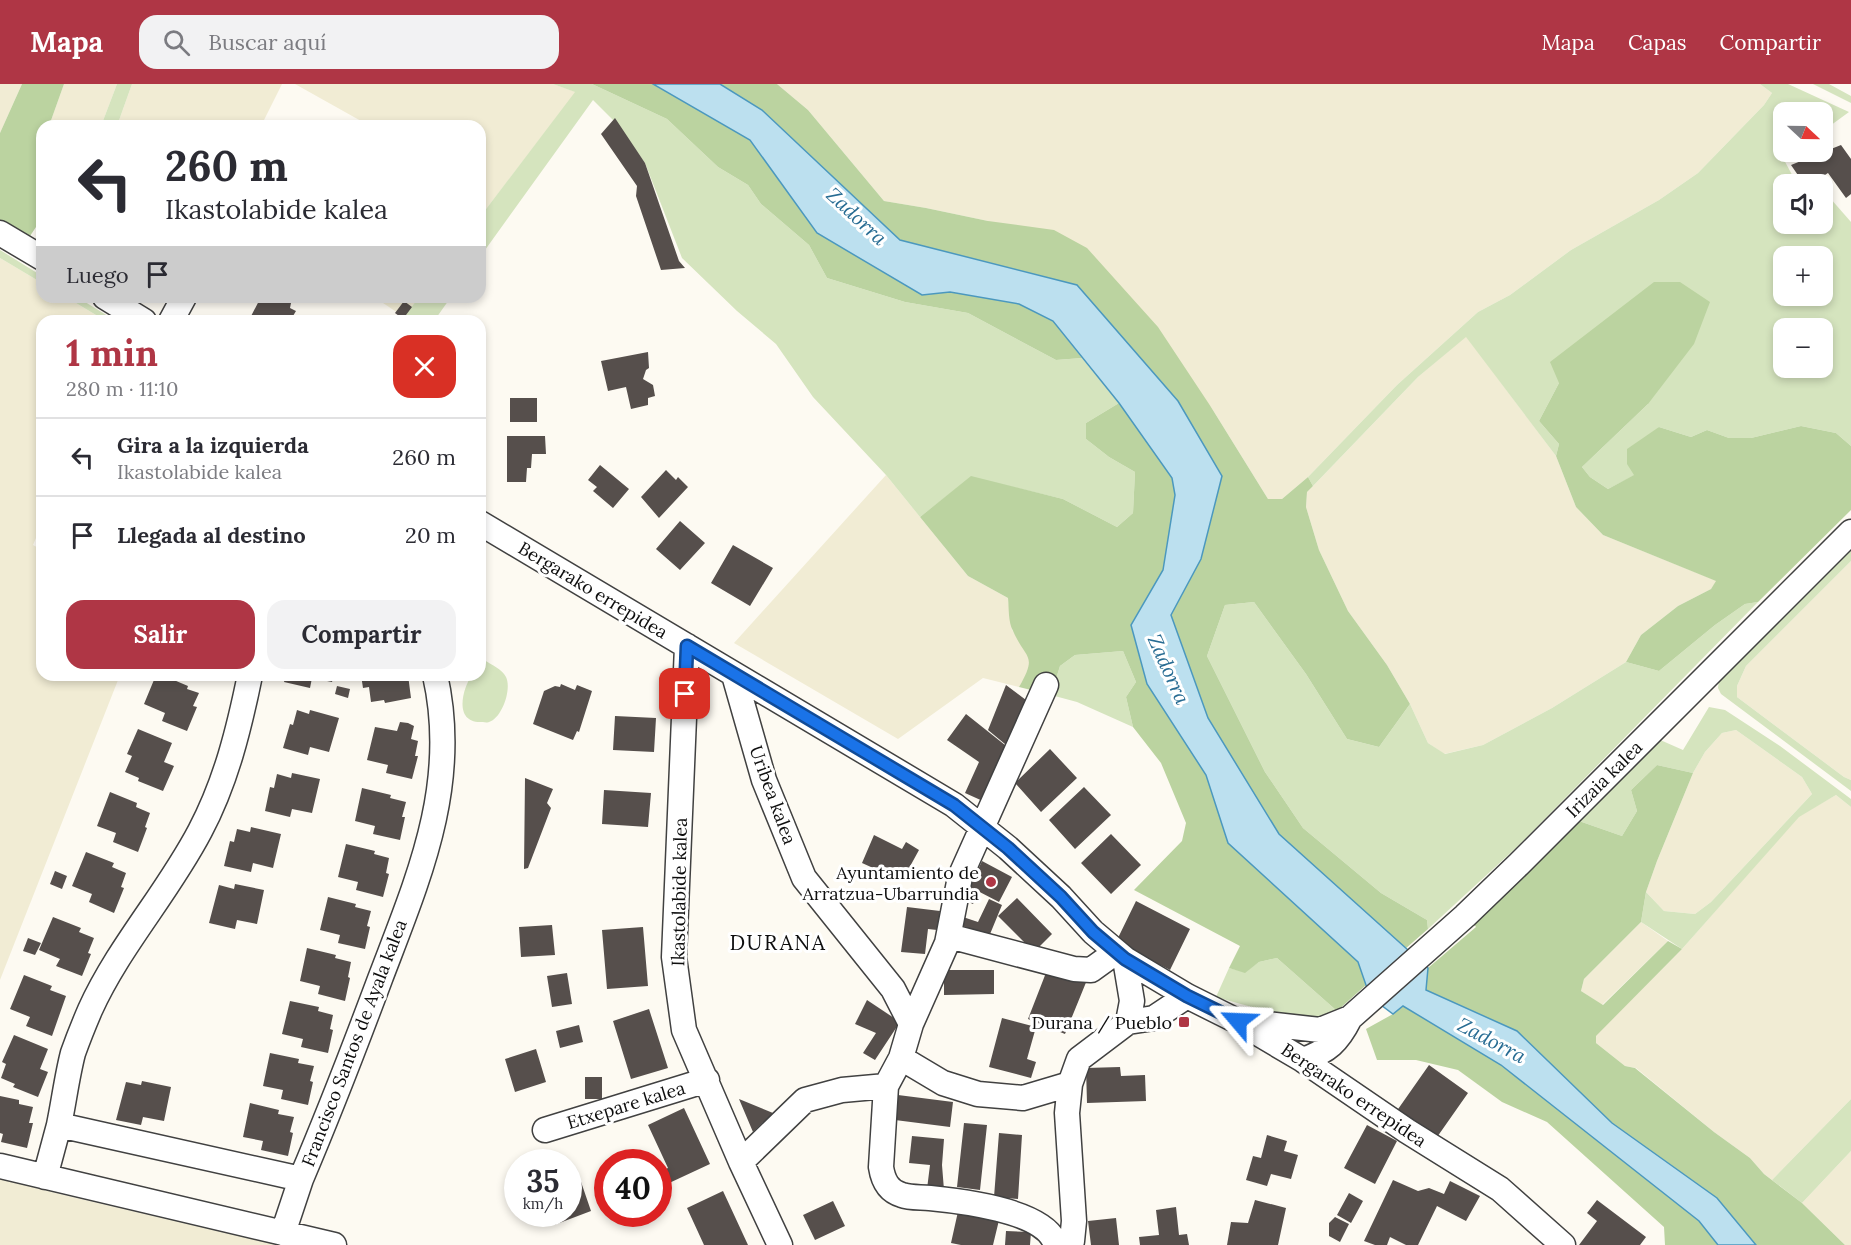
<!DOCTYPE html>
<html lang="es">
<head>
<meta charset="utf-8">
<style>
  body { margin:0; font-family:Lora,serif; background:#f2f2f3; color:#2b2b33; height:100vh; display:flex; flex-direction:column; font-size:22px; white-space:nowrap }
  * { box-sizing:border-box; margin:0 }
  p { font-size:20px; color:#7c7c81 }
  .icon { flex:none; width:33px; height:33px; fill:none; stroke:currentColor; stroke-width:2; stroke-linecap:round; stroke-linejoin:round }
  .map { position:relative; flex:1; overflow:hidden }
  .details { position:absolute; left:36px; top:231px; width:450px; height:366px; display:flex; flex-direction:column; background:#fff; border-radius:18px; box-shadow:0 3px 9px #0003 }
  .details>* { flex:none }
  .top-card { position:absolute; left:36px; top:36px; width:450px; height:183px; border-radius:18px; box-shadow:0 3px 9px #0003; background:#fff; color:#2b2b33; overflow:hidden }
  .needle { width:39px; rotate:112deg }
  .controls { position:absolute; left:1773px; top:18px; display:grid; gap:12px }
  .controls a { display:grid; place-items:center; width:60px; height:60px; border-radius:12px; background:#fff; box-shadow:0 3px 9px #0003; font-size:30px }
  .speed { position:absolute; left:504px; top:1065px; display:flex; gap:12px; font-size:30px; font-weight:700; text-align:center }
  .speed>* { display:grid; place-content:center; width:78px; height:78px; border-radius:50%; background:#fff; box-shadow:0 3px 9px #0003; line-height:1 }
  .speed small { font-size:15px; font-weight:400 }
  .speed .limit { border:9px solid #d22; background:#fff; color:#111 }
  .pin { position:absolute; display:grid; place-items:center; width:51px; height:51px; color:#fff; margin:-26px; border-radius:12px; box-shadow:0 3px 9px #0006 }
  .me { position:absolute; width:66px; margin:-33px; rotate:296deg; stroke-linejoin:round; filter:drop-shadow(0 0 4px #0008) }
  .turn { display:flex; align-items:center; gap:21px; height:126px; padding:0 30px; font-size:27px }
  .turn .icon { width:78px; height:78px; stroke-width:2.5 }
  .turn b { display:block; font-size:42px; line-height:51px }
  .then { display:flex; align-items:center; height:57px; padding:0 30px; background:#0003; gap:12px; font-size:22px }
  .round { display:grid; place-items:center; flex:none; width:63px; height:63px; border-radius:18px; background:#f2f2f3 }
  .overview { display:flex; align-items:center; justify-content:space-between; height:102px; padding:0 30px }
  h1 { font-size:36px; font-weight:700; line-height:45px; color:#af3645 }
  .cta { display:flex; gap:12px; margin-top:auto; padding:12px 30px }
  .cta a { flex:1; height:69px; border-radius:18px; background:#af3645; color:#fff; font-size:24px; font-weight:700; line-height:69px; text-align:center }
  .cta a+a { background:#f2f2f3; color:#2b2b33 }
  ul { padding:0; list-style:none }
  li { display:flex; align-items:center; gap:18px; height:78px; padding:0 30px; border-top:2px solid #e1e1e2 }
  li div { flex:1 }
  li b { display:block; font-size:22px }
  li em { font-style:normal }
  header { display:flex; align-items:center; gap:36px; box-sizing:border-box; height:84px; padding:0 30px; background:#af3645; color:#fff }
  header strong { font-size:28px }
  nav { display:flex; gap:33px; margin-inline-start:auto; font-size:21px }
  .search { width:420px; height:54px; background:#f2f2f3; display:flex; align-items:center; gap:15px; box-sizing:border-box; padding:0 21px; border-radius:18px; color:#7c7c81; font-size:22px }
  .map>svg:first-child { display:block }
</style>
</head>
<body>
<header>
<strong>Mapa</strong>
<div class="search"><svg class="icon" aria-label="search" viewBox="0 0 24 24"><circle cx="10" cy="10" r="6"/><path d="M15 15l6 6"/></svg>Buscar aquí</div>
<nav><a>Mapa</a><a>Capas</a><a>Compartir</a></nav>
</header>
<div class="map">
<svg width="1851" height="1161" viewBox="0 0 1851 1161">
  <rect width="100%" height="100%" fill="#fdfaf2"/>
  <path fill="#f1ecd4" d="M0,0H22L0,49Z
    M64,0H117L101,42H49Z
    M132,0H282L261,42H117Z
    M295,0H553L576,8L480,133V42H370Z
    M777,0H1760L1772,9L1764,21L1698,89L1659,116L1571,166L1510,211L1478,228L1397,301L1308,393L1282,415H1268L1211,323L988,137L926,124L884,117L808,26Z
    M0,174L42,199V213H66L106,237H42V440L33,461L42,466V591H120L0,896Z
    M374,213H419L404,233Z
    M1466,252L1556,372L1576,423L1603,451L1717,497L1711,505L1678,522L1641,551L1626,578L1552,624L1483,661L1444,670L1428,659L1410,620L1387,581L1348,527L1319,466L1306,423L1307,408L1313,402L1418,293Z
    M886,391L968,492L1008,514L1012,546L1029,571L1030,585L1019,603L983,594L898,655L734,559Z
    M1851,477V696L1844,693L1737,613V602L1746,582Z
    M1736,646L1802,693L1812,710L1711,818L1695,830L1664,827L1646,808L1657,777L1693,689L1705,668L1722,649Z
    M1836,711L1851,723V1015L1772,1096L1764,1090L1750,1074L1714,1048L1636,984L1625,982L1596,959L1595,952L1682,865L1799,732Z
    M1641,838L1668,857L1602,921L1581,907L1584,895Z
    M1851,1067V1161H1845L1802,1119Z
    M0,1095L68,1112L276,1161H0Z"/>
  <path fill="#d5e4be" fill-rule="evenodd" d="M117,0H132L117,42H101Z
    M553,0H592L667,35L718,83L748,101L761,120L809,161L827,194L905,218L968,229L1056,276L1082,274L1119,319L1086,339V355L1109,373L1135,388L1133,429L1117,443L1063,415L971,393L920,433L886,391L813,313L776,260L737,227L682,174L645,79L617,40L593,16L480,173V133L575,8Z
    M1760,0H1788L1849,28L1823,47L1822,28H1784V68H1793L1783,74L1797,100H1784V140H1822L1823,106L1851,138V362L1836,349L1801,342L1751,354H1729L1707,346L1691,353L1659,343L1635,391L1608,405L1590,393L1582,383L1648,320L1559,299L1539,337L1559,360L1556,372L1466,253L1418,293L1313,402L1308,393L1397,301L1478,228L1510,211L1571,166L1659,116L1698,89L1764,21L1772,9ZM1784,172H1822V212H1784ZM1784,244H1822V284H1784Z
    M1813,0H1829L1851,12V19Z
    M0,166L42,192V199L0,174Z
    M66,213H77L116,237H106Z
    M419,213H451L434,237H409L404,233Z
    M1851,459V477L1746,582L1737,602V613L1844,693L1851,696V707L1721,610L1718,604L1719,596Z
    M1254,518L1306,590L1347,655L1379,663L1410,620L1428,659L1445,670L1483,661L1552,624L1626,578L1659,587L1715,541L1745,520L1758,518L1518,762L1428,845L1427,836L1381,809L1303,744L1265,688L1207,572L1225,521Z
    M1123,567L1136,598L1126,613L1133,643L1077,618L1051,611L1060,582L1075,571Z
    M484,576C492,581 502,585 506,593C512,605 502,634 489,638C488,639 481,638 480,638C454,638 462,605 472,591H480V582Z
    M1709,623L1725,626L1780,662L1851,715V723L1836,711L1799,733L1682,865L1641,838L1646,808L1664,827L1695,830L1711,818L1812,710L1802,693L1736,646L1722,649L1705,668L1693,689L1657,681L1631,706L1637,727L1622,752L1579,737L1658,655L1683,666Z
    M1277,874L1337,927C1317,944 1241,920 1216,913L1229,884L1245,888L1259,878Z
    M1851,1015V1067L1802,1119L1772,1096Z
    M0,1090L308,1161H276L0,1095Z"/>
  <path fill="#bbd3a0" d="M22,0H64L49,42H42V134L28,155L0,139V49Z
    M592,0H653L750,56L817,149L922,211L950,208L1019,220L1053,237L1082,274L1056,276L968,229L905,218L827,194L809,161L761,120L748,101L718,83L667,35Z
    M720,0H777L808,26L884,117L926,124L988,137L1054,146L1087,164L1158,243L1211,323L1268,415H1282L1308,393L1313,402L1307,408L1306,423L1319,466L1348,527L1387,581L1410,620L1379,663L1347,655L1306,590L1254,518L1225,521L1207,572L1265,688L1303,744L1381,809L1427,836L1428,845L1405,865L1279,750L1208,634L1171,531L1201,475L1222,392L1178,317L1077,201L900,156L762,26Z
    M1654,198H1680L1710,218L1694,260L1648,320L1582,383L1590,393L1608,405L1634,391L1627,380V365L1659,343L1691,353L1707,346L1729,354H1751L1801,342L1836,349L1851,362V426L1758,518L1745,520L1715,541L1659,587L1626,578L1641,551L1678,522L1711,505L1716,497L1603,451L1576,423L1556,372L1559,360L1539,337L1559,299L1550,278Z
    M1119,319L1172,394L1175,411L1163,486L1131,541L1147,600L1206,691L1228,759L1359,878L1366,901L1337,927L1277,874L1259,878L1245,889L1229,884L1240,862L1134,806L1182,757L1186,739L1161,679L1133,643L1126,613L1136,598L1123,567L1075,571L1060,582L1051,611L1019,603C1038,570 1026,576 1013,547C1008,538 1009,524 1008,514L968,492L920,433L971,392L1063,415L1117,443L1133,429L1135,388L1109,373L1086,355V339Z
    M1657,681L1693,689L1657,777L1646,808L1641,838L1584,895L1581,907L1603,921L1668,857L1682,865L1596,952V959L1625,982L1635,984L1714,1048L1750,1074L1764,1090L1802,1119L1845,1161H1756L1717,1114L1612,1039L1517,947L1426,906L1428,884L1476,843L1471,836L1579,737L1622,752L1637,727L1631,706Z
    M1403,922L1501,981L1699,1137L1718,1161H1665L1664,1143L1547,1038L1502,1018L1458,986L1416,976H1377L1366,945L1393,930Z"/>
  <path fill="#bce0ef" stroke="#4b98be" stroke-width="1.5" d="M653,0H720L762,26L900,156L1077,201L1178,317L1222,392L1201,475L1171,531L1208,634L1279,750L1428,884L1426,906L1517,947L1612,1039L1717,1114L1756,1161H1718L1699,1137L1501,981L1403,922L1393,930L1377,918L1368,907L1358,878L1228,759L1206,691L1147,600L1131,541L1163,486L1175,411L1172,394L1119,319L1053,237L1019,220L950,208L922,211L817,149L750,56Z"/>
  <path fill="#564f4c" d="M615,34L645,79L679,177L685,184L661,186L636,112L637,102L601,50Z
    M1841,61L1851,75V110L1846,114L1828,89L1811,100H1804L1791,81Z
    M261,213L292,214L290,224L296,227L290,237L249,236Z
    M404,217L412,223L403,235L395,229Z
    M648,268L649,284L646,286L643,295L653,301L655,312L648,314V321L631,325L626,303L608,307L601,277Z
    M510,314H537V338H510Z
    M507,352H545L546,370H532L531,384H527L526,398H507Z
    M600,381L629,405L613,424L593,407L597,403L588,396Z
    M666,386L676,396L678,393L688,403L659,434L641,413Z
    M680,437L705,459L680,486L656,465Z
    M733,461L773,484L750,522L711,499Z
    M156,591H162L188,602L187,605L199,609L193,622L197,623L187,647L162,637L165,629L144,620Z
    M286,591H334L332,598L312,594L310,604L284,598Z
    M361,591H408L411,614L385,619L384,616L371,618L369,603L363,604Z
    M561,600L575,606L577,601L592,607L579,648L577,647L573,656L533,640L544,607L555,602L560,603Z
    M1006,601L1030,619L1011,665L988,646Z
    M337,602L350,605L348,614L335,610Z
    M297,626L309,630L310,626L339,634L329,668L310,663L308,671L283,664L290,640L293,641Z
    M966,630L1010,665L985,718L965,709L979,678L947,656Z
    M615,632L656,634L654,668L613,666Z
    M400,638L408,639L414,642L411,655L418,657L415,672H418L412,695L386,689L388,681L367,676L375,643L397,647Z
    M138,645L172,659L164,678L174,682L163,707L138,697L139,694L125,688L132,672L127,670Z
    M1050,665L1077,694L1041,728L1015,699Z
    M292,689L320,695L312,729L292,725L290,733L265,727L270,703L274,704L277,690L291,694Z
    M525,694L553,705L547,719L551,724L528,784L524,785Z
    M1084,703L1111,731L1075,765L1049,736Z
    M362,704L391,711L390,714L406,718L402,733H405L400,756L373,750L375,742L355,737Z
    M604,706L651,709L648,743L602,740Z
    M110,708L137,719L136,723L150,729L145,743L147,744L138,768L113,758L116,749L97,742Z
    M251,743L281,750L273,784L253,779L251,788L224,782L230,757L234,758L237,745L250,748Z
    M1111,750L1141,781L1111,810L1081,779Z
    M874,751L902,765L906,758L919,766L902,797L862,779Z
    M346,760L375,767L374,770L389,774L386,789L389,790L383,813L356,806L358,798L338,793Z
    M86,768L114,779L112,783L126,789L121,803L124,804L114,829L89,818L92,810L72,802Z
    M982,777L1012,793L999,818L970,803Z
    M55,787L67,792L62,805L50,800Z
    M235,800L264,806L257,840L237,836L235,845L209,839L219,801L234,805Z
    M967,804L978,809L973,820L962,815Z
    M328,813L356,820L355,823L371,827L367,842L370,843L365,865L338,859L340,851L320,846Z
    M1017,814L1052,850L1034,868L998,832Z
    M989,815L1002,821L988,855L958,845L963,833L978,838Z
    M1136,817L1190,845L1170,886L1116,858Z
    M907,823L940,827L937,846L928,845L925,870L901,868Z
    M53,833L81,844L79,848L94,854L88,869L91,870L82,892L56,882L60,875L39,866Z
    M552,841L555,871L521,873L519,843Z
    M643,843L648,902L607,905L602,846Z
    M28,854L41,859L35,871L23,867Z
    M307,864L336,871L335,874L351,878L348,893L350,894L345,917L318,910L320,902L300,897Z
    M1049,881L1087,896L1065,950L1028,935Z
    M944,886H994V910L944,911Z
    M567,889L572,920L552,923L547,892Z
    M24,891L52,902L50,906L66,912L52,952L26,942L30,933L10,925Z
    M867,916L900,938L875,976L863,969L876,949L855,940Z
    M290,917L319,923L318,927L333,931L330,945L333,946L328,969L301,963L303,955L282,950Z
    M649,925L668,984L631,995L613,937Z
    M1002,934L1036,943L1027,975L1036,978L1031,994L989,983Z
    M579,941L583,958L560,964L556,947Z
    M14,951L48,965L40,985L48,988L38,1013L13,1003L15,1000L1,994L6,980L2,978Z
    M536,965L546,998L515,1008L505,975Z
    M270,969L299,975L298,979L314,982L310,997L313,998L308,1021L281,1015L283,1006L263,1002Z
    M1429,981L1468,1009L1435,1056L1396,1028Z
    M1120,983L1121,992L1145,991L1146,1017L1087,1019L1086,984Z
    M585,993H602V1015H585Z
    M142,997L171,1003L164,1037L143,1033L141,1041L116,1036L126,998L141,1001Z
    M898,1011L953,1018L950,1043L895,1036Z
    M0,1012L19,1016V1020L33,1023L29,1039H33L27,1064L1,1058L3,1050L0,1049Z
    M739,1015L773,1029L753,1048Z
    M250,1019L279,1026L278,1030L294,1033L290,1048L293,1049L288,1072L261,1066L263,1057L243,1053Z
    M684,1024L710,1080L667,1100L661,1087L668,1084L648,1041Z
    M964,1039L987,1041L980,1106L957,1103Z
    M1367,1041L1397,1057L1375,1100L1344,1084Z
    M999,1049L1022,1051L1018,1115L994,1113Z
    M1267,1051L1287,1057L1284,1067L1298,1071L1291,1095L1271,1090L1267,1102L1246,1096L1253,1072L1261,1074Z
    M912,1052L944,1055L942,1081L944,1106L927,1105L930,1081L909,1079Z
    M579,1092L591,1127L554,1141L550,1130H568V1096Z
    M1393,1096L1418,1107L1429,1104L1444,1110L1450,1097L1480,1112L1466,1137L1437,1122L1418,1161H1406L1390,1153L1387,1161H1375L1364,1157Z
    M723,1107L748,1161H704L687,1124Z
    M1349,1109L1363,1117L1351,1139L1337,1131Z
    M1255,1116L1286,1124L1278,1161H1227L1231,1138L1248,1139Z
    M1597,1116L1646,1153L1640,1161H1579L1597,1137L1587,1129Z
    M833,1117L845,1142L815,1156L803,1131Z
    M959,1123L1000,1132L993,1161H961L951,1159Z
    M1176,1123L1179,1151L1187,1150L1189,1161H1140L1139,1153L1159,1151L1156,1126Z
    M1335,1133L1349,1140L1340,1158L1329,1152V1139Z
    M1116,1134L1119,1161H1091L1088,1137Z
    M1006,1147L1031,1148L1030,1161H1005Z"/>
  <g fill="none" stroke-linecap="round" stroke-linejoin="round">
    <g stroke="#414141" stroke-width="27">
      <path id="minor" d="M0,149L42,174
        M105,213L144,237
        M171,237L184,213
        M480,439L954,721L1008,764L1061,813L1093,848L1125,875L1187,912L1237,937L1303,976L1407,1047L1500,1105L1563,1161
        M687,562L674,873L684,946L741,1078L780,1161
        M250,591C239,645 226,698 200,747C167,810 119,862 90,926C84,940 78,955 73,969C67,992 64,1017 59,1041L301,1095C329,1029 355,962 380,895C418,795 460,701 435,591
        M734,591L764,696L804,794L893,905L911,940
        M1046,601L960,793L947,859L911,940L901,974L886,1002L881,1083C883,1096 888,1107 902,1111C910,1114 921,1113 930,1114C961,1117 1039,1126 1054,1156
        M949,852L1074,885L1091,886L1116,868
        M1125,875L1132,917L1128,938
        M1248,938L1320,946L1350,934
        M901,974L943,999L978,1010L1023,1014L1070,1000
        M1303,976C1328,967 1338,958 1350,934L1465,832L1519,780L1851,448
        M545,1046L707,996
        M741,1078L805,1016L842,1006L886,1002
        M0,1082L334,1161
        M45,1093L59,1041
        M283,1149L301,1095
        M1072,1157L1074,1137L1067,1029L1070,1000L1079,975L1128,938L1154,934L1187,912"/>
    </g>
    <use href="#minor" stroke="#fff" stroke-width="24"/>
  </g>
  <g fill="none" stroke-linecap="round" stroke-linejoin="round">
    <g stroke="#114b97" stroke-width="15">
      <path id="route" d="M685,610L687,562L954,721L1008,764L1061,813L1093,848L1125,875L1187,912L1238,937"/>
    </g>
    <use href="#route" stroke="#1a73e8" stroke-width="10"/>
  </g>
  <g fill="#af3645" stroke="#fff" stroke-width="2">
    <circle cx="991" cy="798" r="6"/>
    <rect x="1178" y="932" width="12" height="12" rx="3"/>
  </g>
  <g text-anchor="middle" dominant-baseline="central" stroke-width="6" stroke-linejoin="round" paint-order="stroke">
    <g font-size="18" fill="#0e0e0e" stroke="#fff">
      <text transform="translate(593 506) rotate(31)">Bergarako errepidea</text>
      <text transform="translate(1604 695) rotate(-45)">Irizaia kalea</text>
      <text transform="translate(773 711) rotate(70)">Uribea kalea</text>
      <text transform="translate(679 808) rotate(-89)">Ikastolabide kalea</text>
      <text transform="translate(354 959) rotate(-69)">Francisco Santos de Ayala kalea</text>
      <text transform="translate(1354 1011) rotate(34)">Bergarako errepidea</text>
      <text transform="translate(626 1021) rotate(-17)">Etxepare kalea</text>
    </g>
    <g font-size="18" fill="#0e0e0e" stroke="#fff" text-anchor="end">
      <text x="979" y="788">Ayuntamiento de<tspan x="979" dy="21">Arratzua-Ubarrundia</tspan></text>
      <text x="1172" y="938">Durana / Pueblo</text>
    </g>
    <g font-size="20" font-style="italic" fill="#266b92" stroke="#fff">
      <text transform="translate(857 132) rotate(43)">Zadorra</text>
      <text transform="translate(1169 585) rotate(66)">Zadorra</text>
      <text transform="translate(1492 956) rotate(28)">Zadorra</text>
    </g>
    <g font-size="21" letter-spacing="1.5" fill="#0e0e0e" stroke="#fff">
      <text x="778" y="858">DURANA</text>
    </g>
  </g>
</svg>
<div class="controls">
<a><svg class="needle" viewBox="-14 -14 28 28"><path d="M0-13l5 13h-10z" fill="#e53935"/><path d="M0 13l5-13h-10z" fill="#7c7c81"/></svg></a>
<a><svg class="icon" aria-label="sound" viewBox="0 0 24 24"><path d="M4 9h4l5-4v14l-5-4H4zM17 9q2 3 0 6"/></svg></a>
<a>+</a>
<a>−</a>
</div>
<div class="speed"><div>35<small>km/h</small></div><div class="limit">40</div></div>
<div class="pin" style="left:685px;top:610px;background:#d93025"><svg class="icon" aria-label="arrive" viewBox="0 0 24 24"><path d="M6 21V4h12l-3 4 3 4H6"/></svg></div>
<svg class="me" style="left:1238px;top:937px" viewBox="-20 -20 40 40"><path d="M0-17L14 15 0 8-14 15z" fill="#1a73e8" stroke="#fff" stroke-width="4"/></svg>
<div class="top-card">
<div class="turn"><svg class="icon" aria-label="left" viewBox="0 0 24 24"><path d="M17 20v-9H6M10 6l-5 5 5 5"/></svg><div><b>260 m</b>Ikastolabide kalea</div></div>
<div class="then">Luego<svg class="icon" aria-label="arrive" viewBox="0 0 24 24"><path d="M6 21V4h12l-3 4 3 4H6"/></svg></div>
</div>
<section class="details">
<div class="overview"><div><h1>1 min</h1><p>280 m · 11:10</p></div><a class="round" style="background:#d93025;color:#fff"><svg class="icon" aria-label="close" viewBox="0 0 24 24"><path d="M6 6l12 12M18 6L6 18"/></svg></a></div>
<ul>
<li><svg class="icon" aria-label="left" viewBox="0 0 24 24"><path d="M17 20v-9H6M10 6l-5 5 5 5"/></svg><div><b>Gira a la izquierda</b><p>Ikastolabide kalea</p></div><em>260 m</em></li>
<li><svg class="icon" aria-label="arrive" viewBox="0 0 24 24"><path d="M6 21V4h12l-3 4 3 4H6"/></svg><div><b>Llegada al destino</b></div><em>20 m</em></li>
</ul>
<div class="cta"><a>Salir</a><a>Compartir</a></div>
</section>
</div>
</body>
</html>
